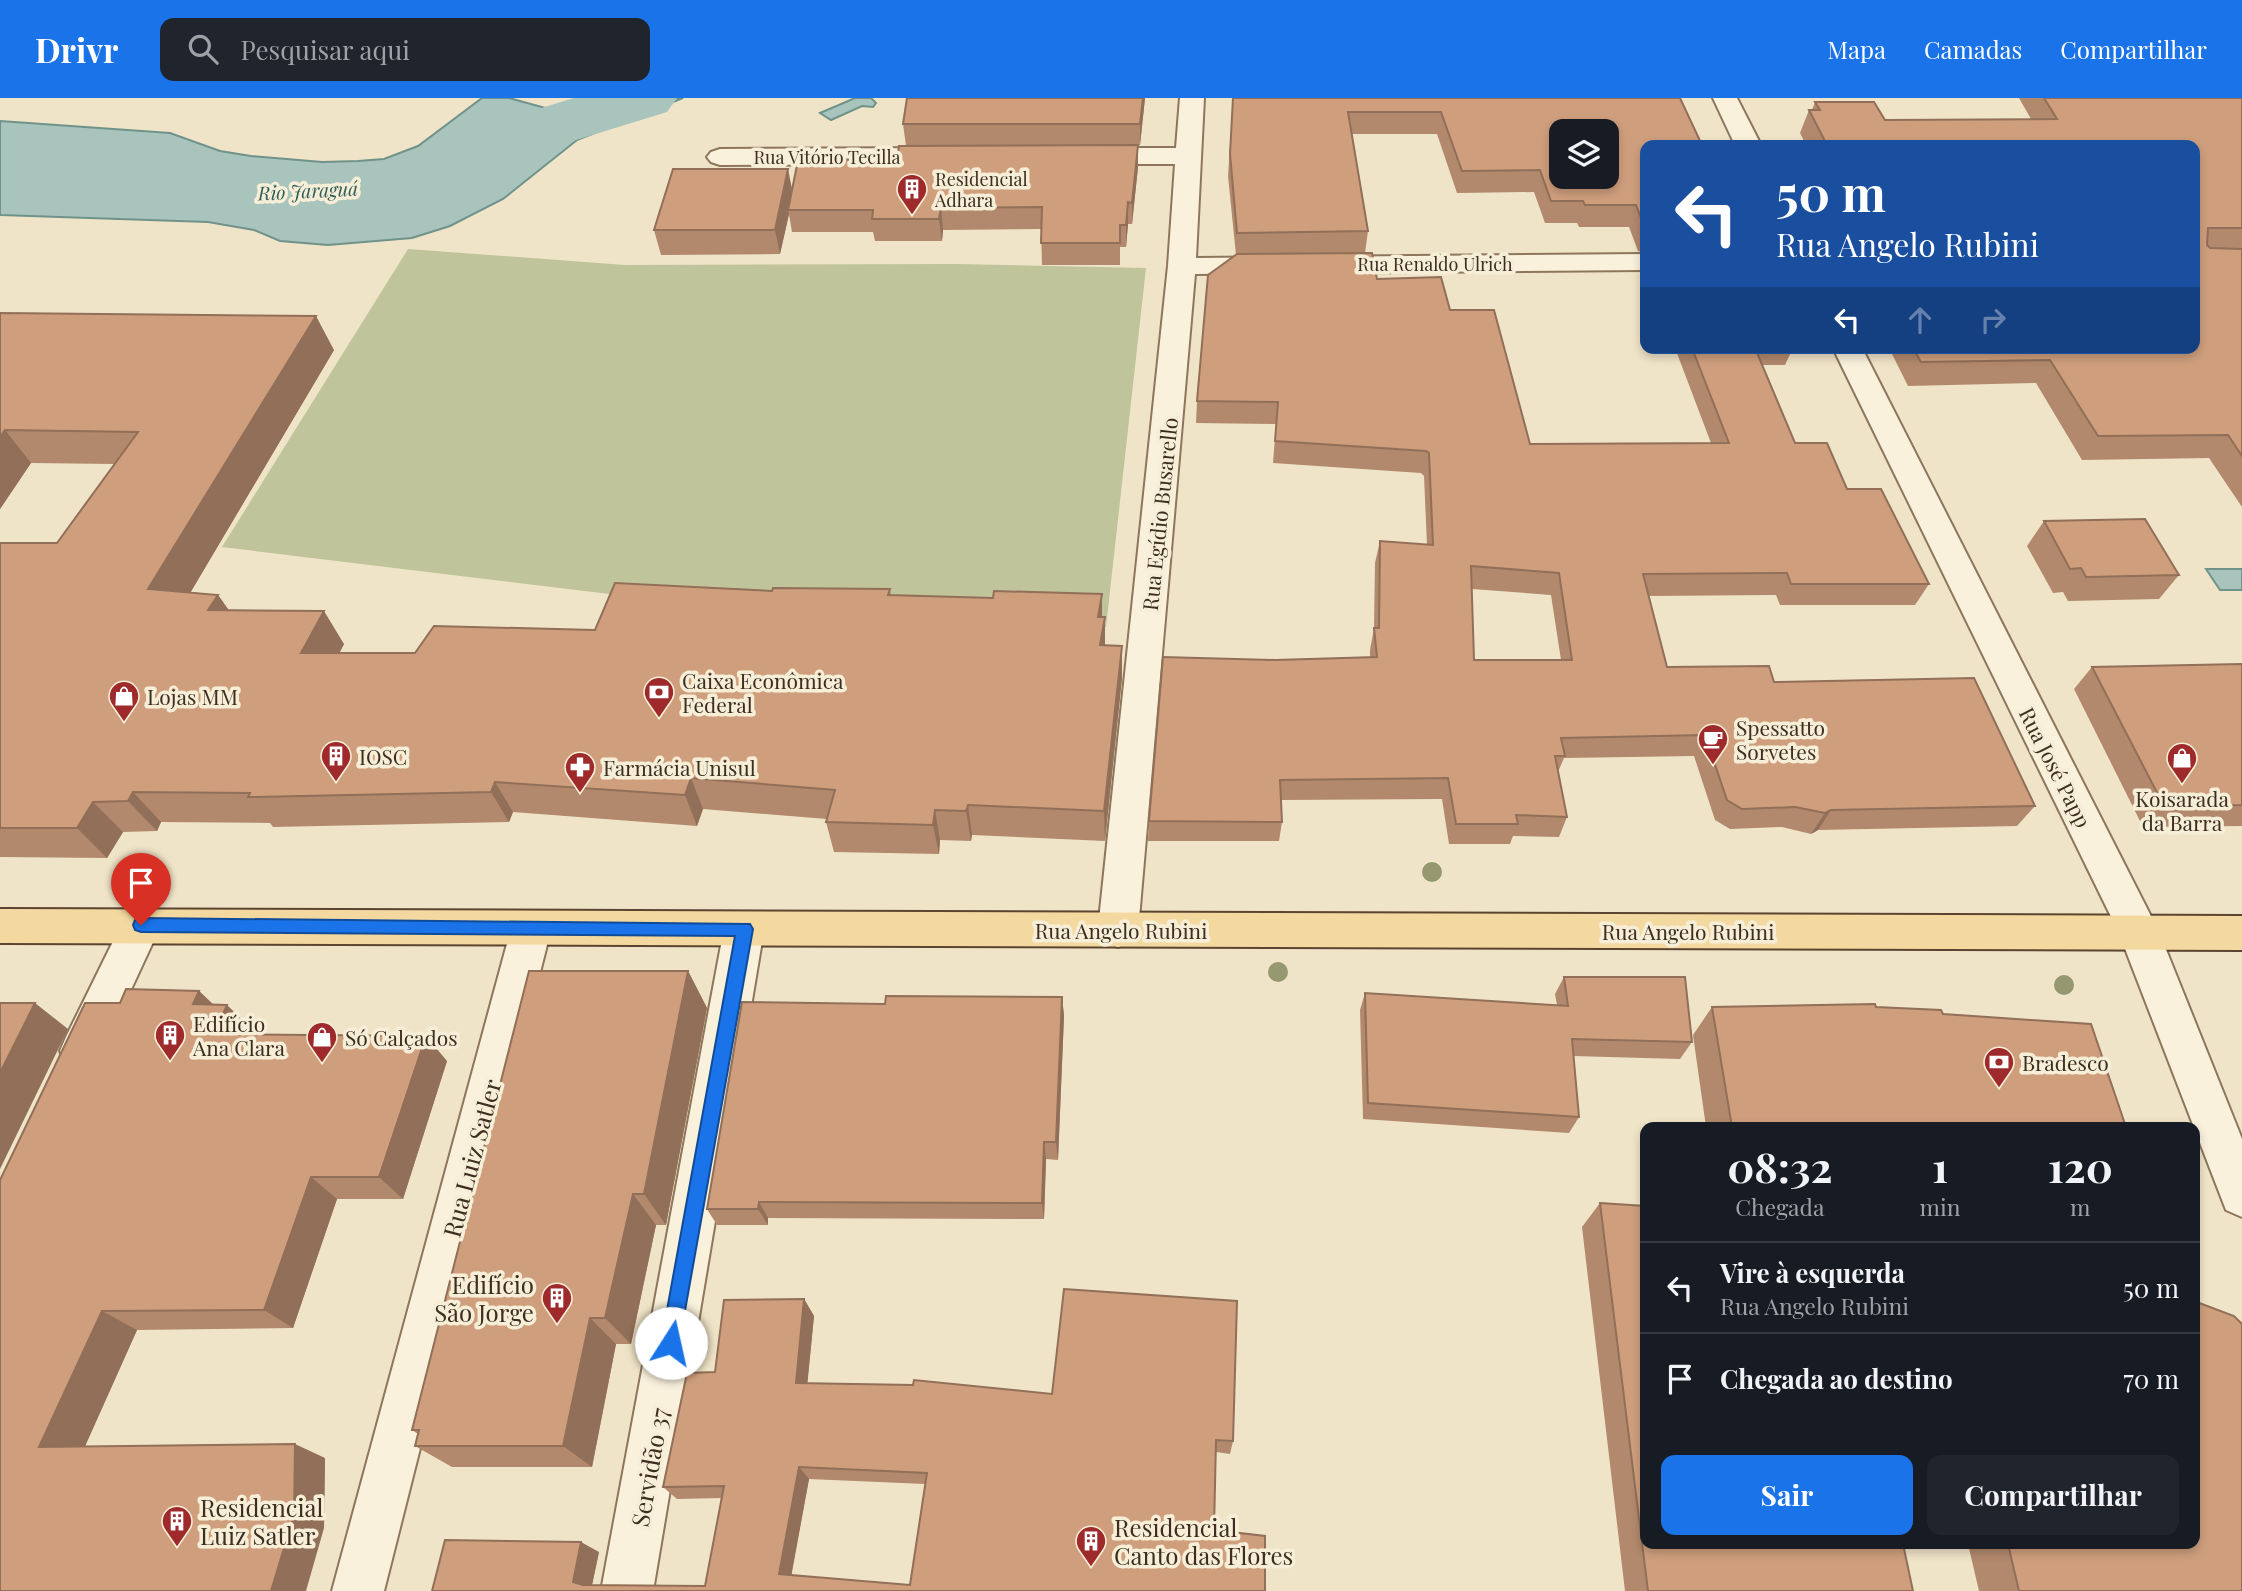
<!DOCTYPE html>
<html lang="pt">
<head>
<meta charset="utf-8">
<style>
  body { margin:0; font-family:"Playfair Display",serif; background:#20242c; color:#f1f3f6; height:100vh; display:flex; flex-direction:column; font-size:26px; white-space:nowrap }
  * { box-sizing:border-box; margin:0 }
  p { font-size:23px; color:#9ea1a6 }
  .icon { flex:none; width:38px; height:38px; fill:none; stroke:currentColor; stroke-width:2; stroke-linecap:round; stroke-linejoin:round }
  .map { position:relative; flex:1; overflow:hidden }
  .drawer { position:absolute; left:1640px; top:1024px; width:560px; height:427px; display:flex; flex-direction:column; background:#171b24; border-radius:14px; box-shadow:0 4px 10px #0003 }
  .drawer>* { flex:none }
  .guide { position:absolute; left:1640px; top:42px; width:560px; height:214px; border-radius:14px; box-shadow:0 4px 10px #0003; background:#1a4fa0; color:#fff; overflow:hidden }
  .fabs { position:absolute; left:1549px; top:21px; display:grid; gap:14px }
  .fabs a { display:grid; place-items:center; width:70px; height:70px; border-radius:14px; background:#171b24; box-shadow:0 4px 10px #0003; font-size:35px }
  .pin { position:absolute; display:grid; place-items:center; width:60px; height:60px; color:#fff; margin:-72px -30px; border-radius:50% 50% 50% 0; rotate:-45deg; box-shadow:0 0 7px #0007 }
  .pin .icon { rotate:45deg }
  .me { position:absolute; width:77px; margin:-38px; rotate:10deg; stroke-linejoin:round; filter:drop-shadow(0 0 5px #0008) }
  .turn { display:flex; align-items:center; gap:24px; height:147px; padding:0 21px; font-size:32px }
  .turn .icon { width:91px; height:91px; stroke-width:2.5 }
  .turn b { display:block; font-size:49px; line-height:60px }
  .lanes { display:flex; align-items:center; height:66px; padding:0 21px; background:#0003; justify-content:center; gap:35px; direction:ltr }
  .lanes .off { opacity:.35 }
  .eta { display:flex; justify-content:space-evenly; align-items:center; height:119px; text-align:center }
  .eta b { font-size:42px; font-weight:700; line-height:49px }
  .primary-button { display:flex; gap:14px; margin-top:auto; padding:14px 21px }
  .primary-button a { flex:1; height:80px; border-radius:14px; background:#1a73e8; color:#fff; font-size:28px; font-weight:700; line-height:80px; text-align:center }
  .primary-button a+a { background:#20242c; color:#f1f3f6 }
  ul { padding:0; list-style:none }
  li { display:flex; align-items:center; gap:21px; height:91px; padding:0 21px; border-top:2px solid #363941 }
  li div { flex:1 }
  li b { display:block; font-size:26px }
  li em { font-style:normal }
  header { display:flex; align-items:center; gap:42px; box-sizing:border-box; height:98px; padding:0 35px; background:#1a73e8; color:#fff }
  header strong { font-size:33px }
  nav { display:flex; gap:38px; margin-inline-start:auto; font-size:24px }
  .search { width:490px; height:63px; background:#20242c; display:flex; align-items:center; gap:18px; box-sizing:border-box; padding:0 24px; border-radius:14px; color:#9ea1a6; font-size:26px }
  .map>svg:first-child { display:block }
</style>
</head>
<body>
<header>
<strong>Drivr</strong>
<div class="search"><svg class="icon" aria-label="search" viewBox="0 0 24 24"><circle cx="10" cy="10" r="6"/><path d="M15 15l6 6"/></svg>Pesquisar aqui</div>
<nav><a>Mapa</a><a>Camadas</a><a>Compartilhar</a></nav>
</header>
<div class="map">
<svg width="2242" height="1493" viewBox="0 0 2242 1493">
  <rect width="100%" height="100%" fill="#f0e4c8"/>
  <path fill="#bfc49a" d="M408,151L625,167L957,166L1146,170L1106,529L783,517L222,449Z"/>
  <path fill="#a9c4bc" stroke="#6f938a" stroke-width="2" d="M482,0H509L549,11L592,13L614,12L624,6L643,1L638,0H683L577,42L503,101L450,128L412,140L328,147L280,143L254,132L208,124L0,117V23L170,35L220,53L251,58L322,64L358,63L384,61L418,48Z
    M855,0H871L876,5L873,9L862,8L831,22L820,15Z
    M2206,471H2242V492H2220Z"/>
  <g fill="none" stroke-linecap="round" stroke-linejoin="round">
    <path fill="#a9c4bc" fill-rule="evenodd" d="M574,0H677L667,14L547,51L497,76L473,82L449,76L439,61L449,46L499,23Z"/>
    <g stroke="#8d765c" stroke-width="4">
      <path id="minor" d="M1180,0H1204L1196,160L1645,156V172L1195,176L1138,832L1132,844L1118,849L1104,844L1098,832L1168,168L1175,66H1084L1075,63L1071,58L1075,53L1084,50H1176Z
        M1713,0H1737L1761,47H1735Z
        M950,50L959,53L963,58L959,63L950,66L720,67L711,64L707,59L711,54L720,51Z
        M1833,250H1862L2159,834L2242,1041V1119L2226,1112L2119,835Z
        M141,810L155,815L161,827L96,967L81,972L66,967L60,953L66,939L127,815Z
        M531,814L545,819L551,831L384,1493H332L511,831L517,819Z
        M744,814L758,819L764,831L653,1493H601L724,831L730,819Z"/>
    </g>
    <g stroke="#5b4430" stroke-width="4">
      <path id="major" d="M0,811L2242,818V852L0,845Z"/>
    </g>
    <use href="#minor" fill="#faf1dc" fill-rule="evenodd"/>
    <use href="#major" fill="#f3d9a0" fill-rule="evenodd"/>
  </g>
  <g fill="#96986f">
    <circle cx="1432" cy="774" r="10"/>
    <circle cx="1278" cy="874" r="10"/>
    <circle cx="2064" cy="887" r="10"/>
  </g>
  <path fill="#b2896c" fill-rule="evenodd" d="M1145,0L1140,47H1138V69L1132,126H1128L1126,149H1120V167H1042L1041,131L943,132L942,143H875L873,134H792L789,116L780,156L661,157L654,132L792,90L897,61L906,48L903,26Z
    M1233,0H1680L1645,47V155L1638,153L1629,129H1579L1577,125H1545L1534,94L1457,95L1437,36H1351L1368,133L1365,155L1377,181L1450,212L1530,346L1711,345L1675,250H1793L1785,267H1762L1795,345L1847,391L1929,486L1915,507H1780L1776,497L1648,498L1667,569L1774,584L2035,708L2017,728L1818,732L1811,736L1782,729L1730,731L1715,722L1694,658L1564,660L1558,674L1567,719L1559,739L1513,738L1510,746H1449L1442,701L1281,702L1282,724L1279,743H1148L1149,723L1275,562L1370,559V552L1374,530L1375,465L1380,443L1427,447L1424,378L1421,375L1273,365L1276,326L1196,325L1197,303L1236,157L1228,78ZM1472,491L1551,497L1561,562H1474Z
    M2019,0H2242V409L2209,360L2082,362L2036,285L1908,288L1889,250H2194V47H1806L1800,35L1809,12H1812L1815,4L1885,22L2031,21Z
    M0,215L334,252L190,495L218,497L229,513L344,546L339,555H415L595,532L772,493L890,491L891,497L993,500L1102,496V519L1105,547L1122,548V580L1105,743L972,737L971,743L940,742L939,756L834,754L826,724L827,721L703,711L697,728L513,714L509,724L273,729L270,725L161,724L157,733L123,734L107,760L0,759V445H57L114,366L31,365L0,411Z
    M2044,423L2179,477L2159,501L2068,503L2063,494L2053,495L2027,448Z
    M2242,566V728L2143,729L2074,591L2092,569Z
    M688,873L707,910L666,1127H656L631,1246H616L592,1369H452L415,1348L418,1336L412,1332Z
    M1564,879L1692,944L1680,961L1573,958L1579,1019L1569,1035L1363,1021L1360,912L1365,895L1557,907L1555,896Z
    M199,893L214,907L254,933L252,936L447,963L403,1101H337L293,1230L137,1232L85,1348L325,1360L324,1430L0,1493L120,905Z
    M1062,899L1064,918L1058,1062L1046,1061L1044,1121L768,1120V1127H717L707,1111L885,906Z
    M1712,909H1876L1943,916L2126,1029H1706L1693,937Z
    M1600,1105L1913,1493H1625L1582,1129Z
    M804,1201L814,1218L807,1286L1233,1343L1230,1356L1216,1354L1214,1432L1265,1493H432L599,1454L592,1487L705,1488L722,1400L677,1401L663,1389L715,1274ZM809,1381L925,1386L910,1487L791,1477Z
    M1968,1446H2194L2242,1493H1979Z"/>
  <path fill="#916f58" d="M1143,0H1145L1140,47V26Z
    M1138,47V69L1132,126V105Z
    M788,71L793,96L788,112L789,116L780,156L775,132Z
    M1128,104V126L1126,149V127Z
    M941,110L943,132L942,143L939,121Z
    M316,218L334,252L173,524L148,491Z
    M5,332L31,365L0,411V339Z
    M1102,496V529L1098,519Z
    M218,497L241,529L208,512Z
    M324,513L344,546L323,587L301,555Z
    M1105,519V551L1100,547Z
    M1122,548V580L1105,743L1104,713Z
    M691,680L703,711L697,728L685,697Z
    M495,684L513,714L509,724L491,694Z
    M133,694L161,724L157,733L128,703Z
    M93,704L123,734L107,760L77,730Z
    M968,707L972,737L971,743L966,713Z
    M935,712L940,742L939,756L933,727Z
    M1831,712L1818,732L1811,736L1825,715Z
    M688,873L707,910L666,1127L644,1096Z
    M199,893L223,916L227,907L254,933L242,961L214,936L193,906Z
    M1062,899L1064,918L1058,1062L1056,1044Z
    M35,905L68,931L0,1071V975Z
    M426,938L447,963L403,1101L379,1079Z
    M1044,1044L1046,1061L1044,1121L1042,1105Z
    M311,1079L337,1101L293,1230L264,1212Z
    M633,1096L656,1127L631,1246L605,1220Z
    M759,1104L768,1120V1127L758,1111Z
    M804,1201L814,1218L806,1300L796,1285Z
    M102,1213L137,1232L78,1364L39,1349Z
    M590,1220L616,1246L592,1369L563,1348Z
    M295,1346L325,1360L324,1430L306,1493H271Z
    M799,1369L809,1381L790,1485L779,1476Z
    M581,1444L599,1454L591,1492L573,1484Z"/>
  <path fill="#cf9f7d" stroke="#916f58" stroke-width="2" fill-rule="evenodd" d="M907,0H1143L1140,26H903Z
    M1233,0H1680L1702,47H1645V130L1636,107H1585L1583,103H1551L1540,72L1462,73L1441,14H1348L1368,133L1237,135L1230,56ZM1561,33H1606V79H1561Z
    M2044,0H2242V130H2208L2207,147L2210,150L2242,151V358L2228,337L2098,338L2050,262L1921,264L1913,250H2194V47H1827L1809,12H1820L1815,4H1874L1885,22L2057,21Z
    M1138,47L1132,105L1128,104L1126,127H1120V145H1041L1042,109L941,110L939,121H872L873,112H788L798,62L897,61L899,48Z
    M673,71H788L775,132H654Z
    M1372,155L1377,181L1441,179L1450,212H1494L1530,346L1729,345L1692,250H1755L1795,345H1827L1847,391H1881L1929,486H1791L1787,475L1643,476L1667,569L1769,568L1774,584L1974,580L2035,708L1831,712L1825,715L1795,709L1742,711L1727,702L1705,637L1561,640L1565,658H1555L1567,719L1516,717L1518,726H1456L1448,680L1280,682L1282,724L1149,723L1163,559L1275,562L1377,559L1374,530H1379L1380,443L1433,447L1429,355L1426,353L1275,343L1278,304L1197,303L1208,177L1237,156ZM1471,468L1559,475L1572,562H1474Z
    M0,215L316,218L148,491L218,497L208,512L324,513L301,555H415L434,528L595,532L615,485L772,493L773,490L890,491L888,497L993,500L994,493L1102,496L1098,519H1105L1100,547L1122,548L1104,713L968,707L966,713L935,712L933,727L826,724L835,692L691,680L685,697L495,684L491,694L248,699L250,695L133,694L128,703L93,704L77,730H0V445H57L138,334L5,332L0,339Z
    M2145,421L2179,477L2086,479L2081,470L2070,471L2044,423Z
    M2242,566V707L2164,708L2092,569Z
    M529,873H688L644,1096H633L605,1220H590L563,1348H415L419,1332H412Z
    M1564,879H1685L1692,944L1572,941L1579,1019L1368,1005L1365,895L1568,908Z
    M126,891L199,893L193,906L227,907L214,936L426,938L379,1079H311L264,1212L102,1213L39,1349L295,1346L294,1417L271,1493H0V1082L85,905H120Z
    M886,898L1062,899L1056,1044H1044L1042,1105L759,1104L758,1111H707L742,904L885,906Z
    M0,905H35L0,975Z
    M1875,906L1876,909L1941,912L1943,916L2091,926L2126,1029H1732L1712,909Z
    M1600,1105L1645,1108V1446H1903L1913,1493H1648Z
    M1064,1191L1237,1203L1233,1343L1216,1342L1214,1432L1265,1438V1493H432L445,1442L581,1444L573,1484L583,1487L705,1488L724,1388L663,1389L687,1275L715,1274L724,1202L804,1201L796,1285L913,1287L914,1282L1052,1296ZM799,1369L927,1375L910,1487L779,1476Z
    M2194,1203L2234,1218L2242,1226V1493H2019L2008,1446H2194Z"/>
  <path fill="#1a73e8" stroke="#114b97" stroke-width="2" d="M141,820L750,826L753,831L678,1252L671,1255L664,1252L661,1245L735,838L141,834L135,832L133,827L135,822Z"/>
  <defs>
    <g id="building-pin" transform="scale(1.575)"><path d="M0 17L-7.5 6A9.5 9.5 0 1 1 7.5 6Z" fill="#9e2a2b" stroke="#f7eed8"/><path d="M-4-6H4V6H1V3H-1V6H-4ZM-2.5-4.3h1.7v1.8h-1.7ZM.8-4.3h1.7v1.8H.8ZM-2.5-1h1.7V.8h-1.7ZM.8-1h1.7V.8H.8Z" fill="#fff"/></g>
    <g id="bank-pin" transform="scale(1.575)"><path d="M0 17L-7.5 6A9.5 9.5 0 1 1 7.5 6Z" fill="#9e2a2b" stroke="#f7eed8"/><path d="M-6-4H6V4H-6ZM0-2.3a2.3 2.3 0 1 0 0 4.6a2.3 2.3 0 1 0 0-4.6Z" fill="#fff"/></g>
    <g id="shop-pin" transform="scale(1.575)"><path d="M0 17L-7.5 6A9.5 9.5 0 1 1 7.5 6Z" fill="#9e2a2b" stroke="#f7eed8"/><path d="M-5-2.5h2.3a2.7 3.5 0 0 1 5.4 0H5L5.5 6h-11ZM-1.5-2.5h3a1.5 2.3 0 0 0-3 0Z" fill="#fff"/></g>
    <g id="cafe-pin" transform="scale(1.575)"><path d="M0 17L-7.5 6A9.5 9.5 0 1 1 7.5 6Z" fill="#9e2a2b" stroke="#f7eed8"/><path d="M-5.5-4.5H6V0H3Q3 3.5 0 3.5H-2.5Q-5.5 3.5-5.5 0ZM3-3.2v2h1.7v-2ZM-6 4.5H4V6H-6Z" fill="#fff"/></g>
    <g id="pharmacy-pin" transform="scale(1.575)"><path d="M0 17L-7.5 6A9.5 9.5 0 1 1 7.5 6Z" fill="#9e2a2b" stroke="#f7eed8"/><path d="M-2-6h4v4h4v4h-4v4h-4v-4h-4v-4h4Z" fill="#fff"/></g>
  </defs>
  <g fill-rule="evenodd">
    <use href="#building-pin" x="912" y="91"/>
    <use href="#bank-pin" x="659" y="594"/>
    <use href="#shop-pin" x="124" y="598"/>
    <use href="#cafe-pin" x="1713" y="641"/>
    <use href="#building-pin" x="336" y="658"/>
    <use href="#shop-pin" x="2182" y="660"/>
    <use href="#pharmacy-pin" x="580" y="669"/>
    <use href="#building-pin" x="170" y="937"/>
    <use href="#shop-pin" x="322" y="939"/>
    <use href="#bank-pin" x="1999" y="964"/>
    <use href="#building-pin" x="557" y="1200"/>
    <use href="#building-pin" x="177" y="1423"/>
    <use href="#building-pin" x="1091" y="1443"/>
  </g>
  <g text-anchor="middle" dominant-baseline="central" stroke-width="7" stroke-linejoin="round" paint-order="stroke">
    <g font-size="18" fill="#3d2e20" stroke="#f7eed8">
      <text x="827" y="59">Rua Vitório Tecilla</text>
      <text x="1435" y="166">Rua Renaldo Ulrich</text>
    </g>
    <g font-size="18" fill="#3d2e20" stroke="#f7eed8" text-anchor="start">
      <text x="935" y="81">Residencial<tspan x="935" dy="21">Adhara</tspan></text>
    </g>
    <g font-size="19" font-style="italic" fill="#2f5d5a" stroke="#f7eed8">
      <text transform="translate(308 92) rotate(-3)">Rio Jaraguá</text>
    </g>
    <g font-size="21" fill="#3d2e20" stroke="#f7eed8">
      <text transform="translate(1159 416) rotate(-84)">Rua Egídio Busarello</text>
      <text transform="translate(2056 669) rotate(63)">Rua José Papp</text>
      <text x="1121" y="832">Rua Angelo Rubini</text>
      <text x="1688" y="833">Rua Angelo Rubini</text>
    </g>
    <g font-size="21" fill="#3d2e20" stroke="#f7eed8" text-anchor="start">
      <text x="682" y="582">Caixa Econômica<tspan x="682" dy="24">Federal</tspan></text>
      <text x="147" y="598">Lojas MM</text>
      <text x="1736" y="629">Spessatto<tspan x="1736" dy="24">Sorvetes</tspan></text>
      <text x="359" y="658">IOSC</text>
      <text x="603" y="669">Farmácia Unisul</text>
      <text x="2182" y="700" text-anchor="middle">Koisarada<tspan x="2182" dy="24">da Barra</tspan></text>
      <text x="193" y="925">Edifício<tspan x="193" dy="24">Ana Clara</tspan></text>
      <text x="345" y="939">Só Calçados</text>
      <text x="2022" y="964">Bradesco</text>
    </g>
    <g font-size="24" fill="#3d2e20" stroke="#f7eed8">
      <text transform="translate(471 1060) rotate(-75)">Rua Luiz Satler</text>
      <text transform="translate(649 1369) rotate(-80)">Servidão 37</text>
    </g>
    <g font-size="24" fill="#3d2e20" stroke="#f7eed8" text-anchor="start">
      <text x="534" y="1186" text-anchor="end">Edifício<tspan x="534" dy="28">São Jorge</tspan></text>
      <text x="200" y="1409">Residencial<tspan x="200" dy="28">Luiz Satler</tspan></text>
      <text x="1114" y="1429">Residencial<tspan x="1114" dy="28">Canto das Flores</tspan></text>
    </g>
  </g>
</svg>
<div class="fabs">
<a><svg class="icon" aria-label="layers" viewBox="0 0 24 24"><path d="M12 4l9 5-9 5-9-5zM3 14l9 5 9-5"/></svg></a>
</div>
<div class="pin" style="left:141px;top:827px;background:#d93025"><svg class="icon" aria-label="arrive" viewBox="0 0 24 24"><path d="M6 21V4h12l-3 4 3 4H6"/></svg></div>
<svg class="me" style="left:671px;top:1245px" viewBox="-20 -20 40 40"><circle r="19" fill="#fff"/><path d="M0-13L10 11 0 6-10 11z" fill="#1a73e8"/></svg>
<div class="guide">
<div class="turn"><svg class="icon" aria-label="left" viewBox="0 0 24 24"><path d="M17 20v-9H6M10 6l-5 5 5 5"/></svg><div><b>50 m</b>Rua Angelo Rubini</div></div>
<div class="lanes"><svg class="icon" aria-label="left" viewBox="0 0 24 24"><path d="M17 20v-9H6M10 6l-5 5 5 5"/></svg><svg class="icon off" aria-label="ahead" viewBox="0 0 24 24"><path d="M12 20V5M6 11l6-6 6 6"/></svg><svg class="icon off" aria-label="right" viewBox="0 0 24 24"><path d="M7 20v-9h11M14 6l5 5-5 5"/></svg></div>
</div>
<section class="drawer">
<div class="eta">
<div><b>08:32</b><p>Chegada</p></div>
<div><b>1</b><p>min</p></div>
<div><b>120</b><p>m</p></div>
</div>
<ul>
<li><svg class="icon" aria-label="left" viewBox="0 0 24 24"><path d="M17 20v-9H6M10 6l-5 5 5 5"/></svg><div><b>Vire à esquerda</b><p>Rua Angelo Rubini</p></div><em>50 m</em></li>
<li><svg class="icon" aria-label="arrive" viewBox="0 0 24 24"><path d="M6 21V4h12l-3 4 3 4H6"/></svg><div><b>Chegada ao destino</b></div><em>70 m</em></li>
</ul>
<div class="primary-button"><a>Sair</a><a>Compartilhar</a></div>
</section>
</div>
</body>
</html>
